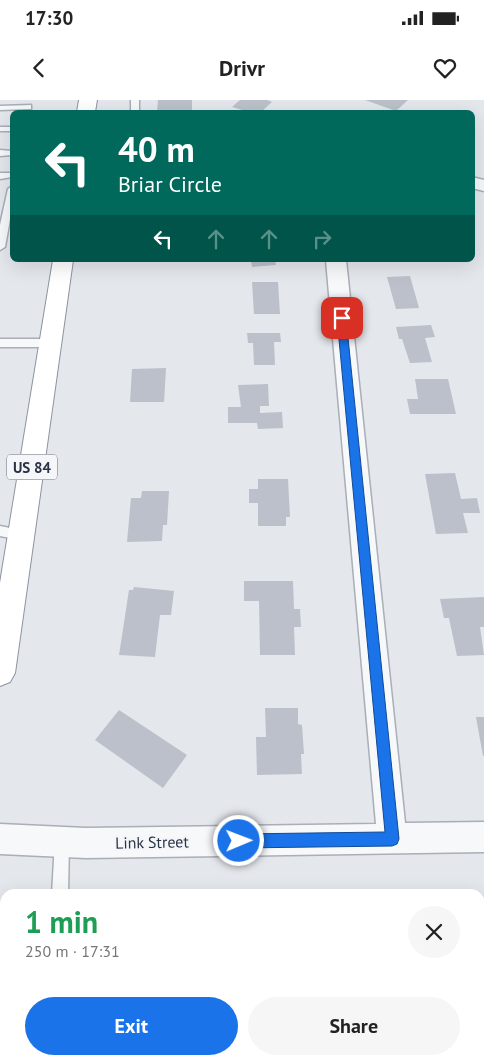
<!DOCTYPE html>
<html lang="en">
<head>
<meta charset="utf-8">
<style>
  body { margin:0; font-family:"PT Sans",sans-serif; background:#f6f6f6; color:#222; height:100vh; display:flex; flex-direction:column; font-size:19px; white-space:nowrap }
  * { box-sizing:border-box; margin:0 }
  p { font-size:16px; color:#767676 }
  .icon { flex:none; width:28px; height:28px; fill:none; stroke:currentColor; stroke-width:2; stroke-linecap:round; stroke-linejoin:round }
  .map { position:relative; flex:1; overflow:hidden }
  .side { position:absolute; left:0px; top:789px; width:485px; height:176px; display:flex; flex-direction:column; background:#fff; border-radius:15px 15px 0 0; box-shadow:0 5px 20px #0002 }
  .side>* { flex:none }
  .hud { position:absolute; left:10px; top:10px; width:465px; height:152px; border-radius:8px; box-shadow:0 5px 20px #0002; background:#00695c; color:#fff; overflow:hidden }
  .pin { position:absolute; display:grid; place-items:center; width:42px; height:42px; color:#fff; margin:-21px; border-radius:10px; box-shadow:0 2px 8px #0006 }
  .me { position:absolute; width:55px; margin:-28px; rotate:89deg; stroke-linejoin:round; filter:drop-shadow(0 0 4px #0008) }
  .turn { display:flex; align-items:center; gap:18px; height:105px; padding:0 25px; font-size:22px }
  .turn .icon { width:65px; height:65px; stroke-width:2.5 }
  .turn b { display:block; font-size:35px; line-height:42px }
  .lanes { display:flex; align-items:center; height:48px; padding:0 25px; background:#0003; justify-content:center; gap:25px; direction:ltr }
  .lanes .off { opacity:.35 }
  .round { display:grid; place-items:center; flex:none; width:52px; height:52px; border-radius:26px; background:#f6f6f6 }
  .summary { display:flex; align-items:center; justify-content:space-between; height:85px; padding:0 25px }
  h1 { font-size:30px; font-weight:700; line-height:38px; color:#1e9e55 }
  .action { display:flex; gap:10px; margin-top:auto; padding:10px 25px }
  .action a { flex:1; height:58px; border-radius:30px; background:#1a73e8; color:#fff; font-size:20px; font-weight:700; line-height:58px; text-align:center }
  .action a+a { background:#f6f6f6; color:#222 }
  .status { display:flex; justify-content:space-between; align-items:center; height:35px; padding:0 25px; background:#fff; direction:ltr }
  .status svg { height:14px; fill:currentColor }
  header { display:flex; justify-content:space-between; align-items:center; height:65px; padding:0 25px; background:#fff; font-size:22px; font-weight:700 }
  .map>svg:first-child { display:block }
</style>
</head>
<body>
<div class="status"><b>17:30</b><svg viewBox="0 0 49 12"><path d="M0 12V9h3v3zM5 12V6h3v6zM10 12V3h3v9zM15 12V0h3v12zM26 1h20v11H26zM47 4h2v5h-2z"/></svg></div>
<header><svg class="icon" aria-label="back" viewBox="0 0 24 24"><path d="M15 5l-7 7 7 7"/></svg>Drivr<svg class="icon" aria-label="heart" viewBox="0 0 24 24"><path d="M12 20l-8-8c-3-5 5-10 8-4 3-6 11-1 8 4z"/></svg></header>
<div class="map">
<svg width="484" height="964" viewBox="0 0 484 964">
  <rect width="100%" height="100%" fill="#e4e7ec"/>
  <path fill="#bbc0ca" d="M158,0H192V12H157Z
    M240,0H267L272,2L261,12H249L232,7Z
    M365,0H408L396,11Z
    M251,160H275L276,165L252,167Z
    M410,176L419,208L396,209L387,177Z
    M252,182H278L280,214H254Z
    M431,225L435,237L425,238L432,262L410,263L402,239H399L396,227Z
    M247,233H280L281,242H274L275,265H254L253,243H248Z
    M166,268L164,302H130L132,269Z
    M415,279H448L456,314H410L407,299H418Z
    M268,284L269,306H260V313L282,312L283,328L258,329L257,323H228V307H241L238,285Z
    M455,373L461,399L477,398L480,413H463L468,433L436,434L425,374Z
    M258,379H288L290,417H286V426H258V403H249V389H258Z
    M142,391H169L167,425H163L162,441L127,442L131,398H141Z
    M244,481H293L294,509H300L301,527H294L295,555H260L259,501H244Z
    M134,487L174,491L171,515H160L155,557L119,555L129,490H133Z
    M484,497V527H480L484,555L457,556L449,518H444L440,499Z
    M265,608H298V624L302,625L304,654H301L302,674L257,675L256,637H266Z
    M119,610L187,655L163,688L95,640Z
    M476,617H484V656H483Z"/>
  <g fill="none" stroke-linecap="round" stroke-linejoin="round">
    <g stroke="#a9aeb7" stroke-width="3">
      <path id="lane" d="M131,0H139V12H131Z
        M31,5V9H28L0,10V6Z
        M0,27H12V31H0Z
        M0,50L12,51V55L0,56Z
        M0,73H12V77L0,79Z
        M12,86V108L5,147L0,150V125L8,89Z
        M0,239H51L56,243L51,247H0Z
        M0,426L25,431L27,435L25,439L21,440L0,436Z
        M62,735L67,737L69,742L68,794H52L55,742L57,737Z
        M147,960H163V964H147Z"/>
    </g>
    <g stroke="#a9aeb7" stroke-width="3">
      <path id="street" d="M472,77L484,80V91L472,88Z
        M326,160H346L405,723L484,722V752L86,758L0,754V724L86,728L376,724Z"/>
    </g>
    <g stroke="#8b94a3" stroke-width="2">
      <path id="highway" d="M79,0H97L95,12H77Z
        M53,160H73L15,573L10,582L0,586V483Z"/>
    </g>
    <use href="#lane" fill="#f7f8fa" fill-rule="evenodd"/>
    <use href="#street" fill="#f7f8fa" fill-rule="evenodd"/>
    <use href="#highway" fill="#fff" fill-rule="evenodd"/>
  </g>
  <path fill="#1a73e8" stroke="#114b97" d="M342,215L346,218L399,739L397,744L392,746L239,748L234,746L232,741L234,736L239,734L385,732L337,218Z"/>
  <g text-anchor="middle" dominant-baseline="central" stroke-width="4.5" stroke-linejoin="round" paint-order="stroke">
    <rect fill="#f4f6f9" stroke="#676e7b" stroke-width="1" x="7" y="354.5" width="50" height="25" rx="4"/>
    <g font-size="15" font-weight="bold" fill="#2b3445">
      <text x="32" y="367">US 84</text>
    </g>
    <g font-size="16" fill="#2b3445" stroke="#f4f6f9">
      <text transform="translate(152 742) rotate(-1)">Link Street</text>
    </g>
  </g>
</svg>
<div class="pin" style="left:342px;top:218px;background:#d93025"><svg class="icon" aria-label="arrive" viewBox="0 0 24 24"><path d="M6 21V4h12l-3 4 3 4H6"/></svg></div>
<svg class="me" style="left:239px;top:741px" viewBox="-20 -20 40 40"><circle r="17" fill="#1a73e8" stroke="#fff" stroke-width="3"/><path d="M0-11L8 9 0 5-8 9z" fill="#fff"/></svg>
<div class="hud">
<div class="turn"><svg class="icon" aria-label="left" viewBox="0 0 24 24"><path d="M17 20v-9H6M10 6l-5 5 5 5"/></svg><div><b>40 m</b>Briar Circle</div></div>
<div class="lanes"><svg class="icon" aria-label="left" viewBox="0 0 24 24"><path d="M17 20v-9H6M10 6l-5 5 5 5"/></svg><svg class="icon off" aria-label="ahead" viewBox="0 0 24 24"><path d="M12 20V5M6 11l6-6 6 6"/></svg><svg class="icon off" aria-label="ahead" viewBox="0 0 24 24"><path d="M12 20V5M6 11l6-6 6 6"/></svg><svg class="icon off" aria-label="right" viewBox="0 0 24 24"><path d="M7 20v-9h11M14 6l5 5-5 5"/></svg></div>
</div>
<section class="side">
<div class="summary"><div><h1>1 min</h1><p>250 m · 17:31</p></div><a class="round"><svg class="icon" aria-label="close" viewBox="0 0 24 24"><path d="M6 6l12 12M18 6L6 18"/></svg></a></div>
<div class="action"><a>Exit</a><a>Share</a></div>
</section>
</div>
</body>
</html>
